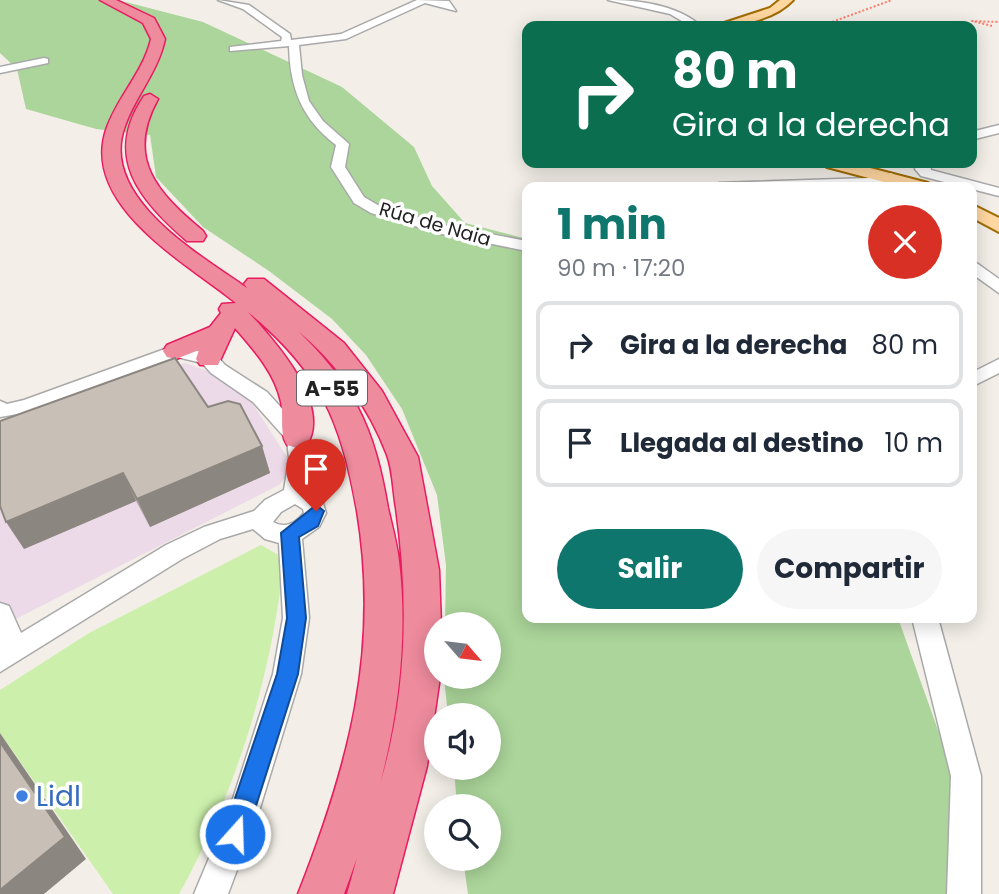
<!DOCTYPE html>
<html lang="es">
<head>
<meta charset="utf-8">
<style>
  body { margin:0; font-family:Poppins,sans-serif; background:#f6f6f7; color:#1f2937; height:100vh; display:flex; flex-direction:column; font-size:26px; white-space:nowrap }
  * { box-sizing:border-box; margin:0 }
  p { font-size:23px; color:#747a83 }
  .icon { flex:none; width:38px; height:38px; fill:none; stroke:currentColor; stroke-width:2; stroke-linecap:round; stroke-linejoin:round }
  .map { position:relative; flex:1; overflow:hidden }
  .panel { position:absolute; left:522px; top:182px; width:455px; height:441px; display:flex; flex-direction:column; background:#fff; border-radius:14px; box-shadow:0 4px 18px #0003 }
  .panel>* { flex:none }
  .top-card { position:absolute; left:522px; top:21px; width:455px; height:147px; border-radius:14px; box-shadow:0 4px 18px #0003; background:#0b6e4f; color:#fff; overflow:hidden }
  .needle { width:46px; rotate:118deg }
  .buttons { position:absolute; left:424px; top:612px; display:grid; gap:14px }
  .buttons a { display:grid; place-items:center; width:77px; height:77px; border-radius:50%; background:#fff; box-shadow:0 4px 18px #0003; font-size:35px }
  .pin { position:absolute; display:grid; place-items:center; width:60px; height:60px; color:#fff; margin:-72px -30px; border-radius:50% 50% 50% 0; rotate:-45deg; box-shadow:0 0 7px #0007 }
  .pin .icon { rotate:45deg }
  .me { position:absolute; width:77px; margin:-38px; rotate:20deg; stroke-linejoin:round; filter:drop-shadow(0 0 5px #0008) }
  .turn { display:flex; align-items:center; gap:24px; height:147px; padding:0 35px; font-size:32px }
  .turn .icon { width:91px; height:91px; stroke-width:2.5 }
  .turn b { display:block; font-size:49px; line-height:60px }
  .round { display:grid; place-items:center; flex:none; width:74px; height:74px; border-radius:37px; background:#f6f6f7 }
  .headline { display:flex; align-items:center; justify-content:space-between; height:119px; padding:0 35px }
  h1 { font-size:42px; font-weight:700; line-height:52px; color:#0f766e }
  .primary-button { display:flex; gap:14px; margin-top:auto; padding:14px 35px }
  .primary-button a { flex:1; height:80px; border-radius:42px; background:#0f766e; color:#fff; font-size:28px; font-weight:700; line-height:80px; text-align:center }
  .primary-button a+a { background:#f6f6f7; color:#1f2937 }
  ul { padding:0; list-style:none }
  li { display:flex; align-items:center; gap:21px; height:88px; margin:0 14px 10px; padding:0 21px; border:4px solid #e0e1e3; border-radius:14px }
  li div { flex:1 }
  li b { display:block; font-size:26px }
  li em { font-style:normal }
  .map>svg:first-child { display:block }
</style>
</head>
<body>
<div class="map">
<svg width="999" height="894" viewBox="0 0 999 894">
  <rect width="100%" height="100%" fill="#f3efe8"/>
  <path fill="#ecdae8" d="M185,363L214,373L249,398L287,457L290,472L279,485L0,627V427L152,369Z"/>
  <path fill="#ccefab" d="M261,545L284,558C272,676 237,790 179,894H113L0,733V690L89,633Z"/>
  <path fill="#abd59a" d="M0,0H118L203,22L342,87L414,147L432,186L465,223L527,239V618H898L948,758L981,894H468L463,859H488V807H457L454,768H488V716H448L444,677H488V625H445L446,565L437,495L402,409L366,355L332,319L269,271L203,227L156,177L150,135L96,129L26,109L17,69L0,53Z"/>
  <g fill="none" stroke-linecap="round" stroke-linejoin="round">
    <g stroke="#a9a9a9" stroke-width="3">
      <path id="minor" d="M218,0L249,5L290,34L291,40L341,34L417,0L449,1L456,11L425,3L346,39L299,45L302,75L309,101L323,121L349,144L345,167L364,197L381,207L443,225L527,241V251L442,234L371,213L354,203L331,167L336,145C302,119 290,89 289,46L230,51V47L281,41L282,37L243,9Z
        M608,0C639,0 677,5 701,26H690L670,14Z
        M44,58L48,59V63L0,73V67Z
        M999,125V133L971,140V132Z
        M917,163H930L931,170L999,188V196L921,176L915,169Z
        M891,173L898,177L896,180L869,186L712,187L719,183L869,178Z
        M971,259L999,279V293L971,273Z
        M176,345L216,355L225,365L267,392L304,433L311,458L306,490L322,500L326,513L319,527L302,539L309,618L301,674L260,808L228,894H194L230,808L273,674L283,618L279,543L265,539L253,529L220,539L182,559L0,672V603L9,606L21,633L166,545L204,527L254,511L265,500L284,490L289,458L287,440L253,402L211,373L202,363L177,357L35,411L0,417V401L7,404L24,400ZM295,504L303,509L304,513C296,523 285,529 273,522L281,512Z
        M999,359V373L971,387V373Z
        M912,618H938L981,776V894H947L951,776Z"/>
    </g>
    <g stroke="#a06c00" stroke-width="4">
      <path id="major" d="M780,0H793C775,19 740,27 715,26L770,8Z
        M825,163H851L928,183L931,187H903L827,167Z
        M971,204L999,218V232L971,217Z"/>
    </g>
    <g stroke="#e91c61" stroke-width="3">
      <path id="highway" d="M100,0H116L154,18L165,39C158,72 136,95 125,126C98,197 200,255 247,288L244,284L248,279H264L344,343L382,391L418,457L439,570L441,625H436V677H440L427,766L393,894H347L357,858L344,894H298C349,765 380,650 357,511C341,421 321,372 248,312C274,340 332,404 307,445L297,448L287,445C279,433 284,416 281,402C275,373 254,350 235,328L218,365H200L196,359L199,350L176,359L167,357L163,351L167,345L210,327L221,313L219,309L222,304L236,303C188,264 81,206 106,130C117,97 143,73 151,39L143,23ZM298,331C337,364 369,407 387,455C393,471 393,492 396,508C409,601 407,693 380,784C399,712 408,634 399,561C397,543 392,526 388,508C382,473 374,438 357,406C342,378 321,353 298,331Z
        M150,94L158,99C125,158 157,193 203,231L206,236L203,241H187C139,199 103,157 144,96Z"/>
    </g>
    <path stroke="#ff7d6d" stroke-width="2" stroke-dasharray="2 2" stroke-linecap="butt" d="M821,26L892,0
      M992,26L972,21L999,22"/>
    <use href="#minor" fill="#fff" fill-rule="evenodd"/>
    <use href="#major" fill="#ffd7a1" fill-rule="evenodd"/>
    <use href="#highway" fill="#ee8b9d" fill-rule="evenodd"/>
  </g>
  <path fill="#aca49d" d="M208,407L262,446L270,473L150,527L136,501L24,549Z"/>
  <path fill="#8c8680" d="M262,446L270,473L150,527L137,499Z
    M123,473L136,501L24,549L6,522Z
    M0,733L86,859L44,894H0Z"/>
  <path fill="#c8bfb7" stroke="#8c8680" stroke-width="2" d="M175,358L208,407L228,401L240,404L262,446L137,499L123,473L6,522L0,506V421Z
    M0,742L65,837L0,890Z"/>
  <path fill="#1a73e8" stroke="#114b97" stroke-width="2" d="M316,505L324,511L318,526L299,537L306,618L298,674L247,834L244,842L235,846L227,842L223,834L277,674L287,618L281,533Z"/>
  <circle fill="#3f7fe0" stroke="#fff" stroke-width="2.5" cx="22" cy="796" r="7"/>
  <g text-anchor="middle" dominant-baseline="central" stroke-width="7" stroke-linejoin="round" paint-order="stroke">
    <g font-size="19" fill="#222" stroke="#fff">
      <text transform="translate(435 224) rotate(16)">Rúa de Naia</text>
    </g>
    <rect fill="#fff" stroke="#646464" stroke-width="2" x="297" y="370.5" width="70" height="35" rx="5"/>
    <g font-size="21" font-weight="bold" fill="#222">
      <text x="332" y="388">A-55</text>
    </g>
    <g font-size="28" fill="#366cbe" stroke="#fff" text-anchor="start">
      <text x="36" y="796">Lidl</text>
    </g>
  </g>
</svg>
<div class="buttons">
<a><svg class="needle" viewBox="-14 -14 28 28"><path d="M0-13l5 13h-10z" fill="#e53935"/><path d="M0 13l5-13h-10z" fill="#747a83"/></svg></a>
<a><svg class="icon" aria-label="sound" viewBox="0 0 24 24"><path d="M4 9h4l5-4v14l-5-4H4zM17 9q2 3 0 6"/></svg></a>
<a><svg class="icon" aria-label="search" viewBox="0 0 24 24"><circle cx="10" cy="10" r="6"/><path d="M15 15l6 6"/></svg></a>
</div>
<div class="pin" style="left:316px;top:511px;background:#d93025"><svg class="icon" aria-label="arrive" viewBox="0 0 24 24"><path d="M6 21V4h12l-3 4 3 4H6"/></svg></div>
<svg class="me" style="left:235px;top:834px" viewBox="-20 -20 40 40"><circle r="17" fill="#1a73e8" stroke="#fff" stroke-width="3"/><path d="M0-11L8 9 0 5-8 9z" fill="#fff"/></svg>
<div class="top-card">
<div class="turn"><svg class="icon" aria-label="right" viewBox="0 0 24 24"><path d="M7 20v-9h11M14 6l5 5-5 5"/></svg><div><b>80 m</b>Gira a la derecha</div></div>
</div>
<section class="panel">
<div class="headline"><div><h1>1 min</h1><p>90 m · 17:20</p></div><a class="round" style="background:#d93025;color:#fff"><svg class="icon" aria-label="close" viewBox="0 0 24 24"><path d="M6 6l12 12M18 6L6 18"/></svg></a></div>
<ul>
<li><svg class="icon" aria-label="right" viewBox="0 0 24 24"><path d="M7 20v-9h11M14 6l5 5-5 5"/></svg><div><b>Gira a la derecha</b></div><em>80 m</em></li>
<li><svg class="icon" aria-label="arrive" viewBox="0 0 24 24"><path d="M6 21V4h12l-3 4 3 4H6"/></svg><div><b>Llegada al destino</b></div><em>10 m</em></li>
</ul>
<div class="primary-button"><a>Salir</a><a>Compartir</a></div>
</section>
</div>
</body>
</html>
